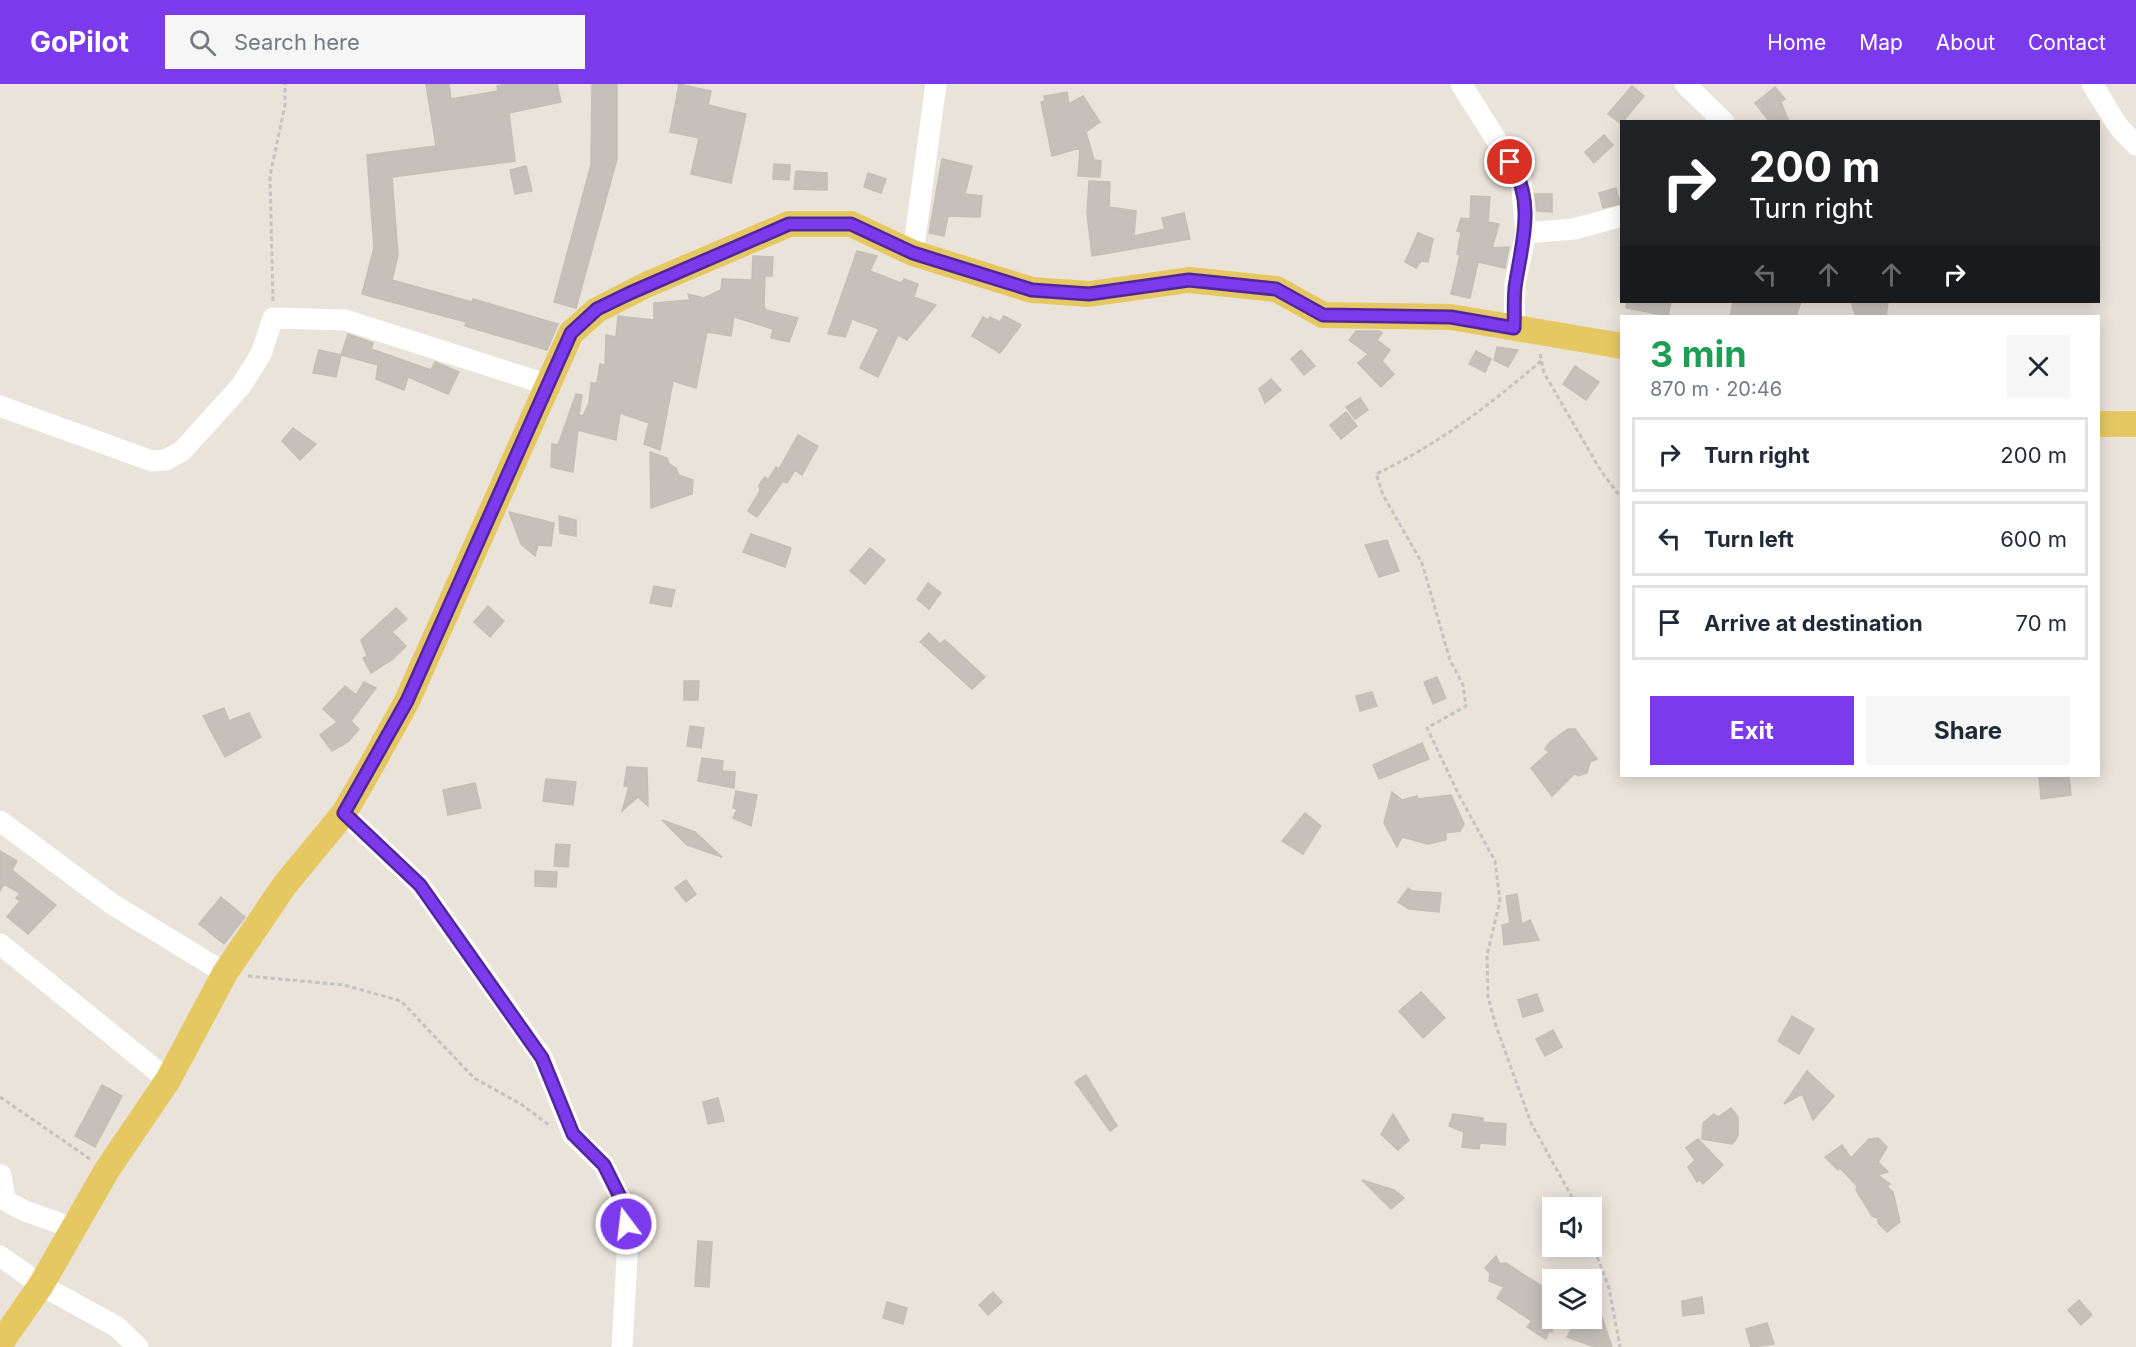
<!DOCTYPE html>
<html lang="en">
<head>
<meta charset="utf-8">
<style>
  body { margin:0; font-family:Inter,sans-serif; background:#f6f6f7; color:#1f2937; height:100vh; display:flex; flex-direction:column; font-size:22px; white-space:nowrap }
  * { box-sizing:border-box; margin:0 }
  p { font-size:20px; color:#747a83 }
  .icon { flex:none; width:33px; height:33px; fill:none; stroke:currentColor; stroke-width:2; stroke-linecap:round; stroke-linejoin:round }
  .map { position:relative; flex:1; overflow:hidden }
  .drawer { position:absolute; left:1620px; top:231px; width:480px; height:462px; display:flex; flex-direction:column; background:#fff; border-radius:0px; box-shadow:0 3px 15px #0003 }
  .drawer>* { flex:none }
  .guide { position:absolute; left:1620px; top:36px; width:480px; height:183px; border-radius:0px; box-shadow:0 3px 15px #0003; background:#202124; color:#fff; overflow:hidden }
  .fabs { position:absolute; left:1542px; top:1113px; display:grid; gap:12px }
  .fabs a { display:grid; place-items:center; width:60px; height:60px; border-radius:0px; background:#fff; box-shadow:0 3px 15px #0003; font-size:30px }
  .pin { position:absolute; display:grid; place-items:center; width:51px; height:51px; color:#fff; margin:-26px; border:3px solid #fff; border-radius:50%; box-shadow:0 2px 6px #0007 }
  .me { position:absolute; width:66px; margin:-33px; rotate:345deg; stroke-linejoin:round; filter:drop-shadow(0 0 4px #0008) }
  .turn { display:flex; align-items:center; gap:21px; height:126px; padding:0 30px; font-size:27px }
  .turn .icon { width:78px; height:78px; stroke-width:2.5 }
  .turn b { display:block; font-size:42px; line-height:51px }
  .lanes { display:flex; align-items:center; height:57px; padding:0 30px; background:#0003; justify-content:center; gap:30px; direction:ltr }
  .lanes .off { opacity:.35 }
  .round { display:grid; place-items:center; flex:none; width:63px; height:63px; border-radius:0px; background:#f6f6f7 }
  .headline { display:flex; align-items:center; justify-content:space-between; height:102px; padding:0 30px }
  h1 { font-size:36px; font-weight:700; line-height:45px; color:#1e9e55 }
  .cta { display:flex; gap:12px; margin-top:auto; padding:12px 30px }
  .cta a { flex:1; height:69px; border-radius:0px; background:#7c3aed; color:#fff; font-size:24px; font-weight:700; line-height:69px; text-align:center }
  .cta a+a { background:#f6f6f7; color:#1f2937 }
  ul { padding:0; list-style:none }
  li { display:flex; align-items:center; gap:18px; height:75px; margin:0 12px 9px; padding:0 18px; border:3px solid #e0e1e3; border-radius:0px }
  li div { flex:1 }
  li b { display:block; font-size:22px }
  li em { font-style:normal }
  header { display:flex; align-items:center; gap:36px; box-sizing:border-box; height:84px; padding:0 30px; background:#7c3aed; color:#fff }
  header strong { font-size:28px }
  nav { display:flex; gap:33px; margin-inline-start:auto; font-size:21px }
  .search { width:420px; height:54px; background:#f6f6f7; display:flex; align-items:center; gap:15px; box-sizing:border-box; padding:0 21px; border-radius:0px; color:#747a83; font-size:22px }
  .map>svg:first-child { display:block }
</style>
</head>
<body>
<header>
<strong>GoPilot</strong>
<div class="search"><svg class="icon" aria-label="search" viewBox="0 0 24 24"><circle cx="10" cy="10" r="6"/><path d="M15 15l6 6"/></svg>Search here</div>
<nav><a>Home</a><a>Map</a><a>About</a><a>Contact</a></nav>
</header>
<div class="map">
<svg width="2136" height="1263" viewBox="0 0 2136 1263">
  <rect width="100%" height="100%" fill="#eae3da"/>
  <path fill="#c5c0ba" stroke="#c4bfb4" stroke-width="1.5" d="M426,0H449L451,15L498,7L497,2L505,0H557L561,18L509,29L515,77L392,93L398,171L392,196L472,218L473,215L558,240L547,266L465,242L466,238L362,210L374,164L367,71L436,62Z
    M592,0H617V75L576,224L554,218L591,81Z
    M679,0L711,7L708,21L746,30L731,99L691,90L699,54L670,48Z
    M1632,2L1644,12L1621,40L1608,30Z
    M1775,3L1785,15L1781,18L1789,38H1770L1755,19Z
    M1067,8L1069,20L1083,12L1100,38L1086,48L1094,76L1101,77L1100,93L1078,92L1080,64L1052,72L1041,18L1045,17L1044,12Z
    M1604,51L1613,61L1594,79L1585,68Z
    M942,75L972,82L965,110L982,112L980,133L948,132L944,152L929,149Z
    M774,80L790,81L789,96L773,95Z
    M526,82L532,107L515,110L510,86Z
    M796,87L827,89V106L794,105Z
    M868,89L886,95L881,109L864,103Z
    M1089,97L1110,98L1109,123L1136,127L1134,152L1165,145L1162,134L1184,129L1190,155L1092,172L1087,129Z
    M1616,104L1620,120L1603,124L1599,109Z
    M1535,110H1552V128L1537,127Z
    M1471,112L1490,113L1488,138L1499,140L1492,164L1509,163L1505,184L1478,178L1470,214L1451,210L1460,171L1457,170L1461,148L1457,147L1461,134L1470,135Z
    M1418,149L1433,155L1428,178L1421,177L1416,184L1405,178Z
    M857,167L877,172L870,187L901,199L904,195L918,200L914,213L936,221L907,256L898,251L878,293L860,284L879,245L852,235L845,253L828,250Z
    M753,172L773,173L772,192H765L764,222L766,226L798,234L789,258L771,254L773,245L734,233L731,252L707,248L696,304L673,297L660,366L644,360L649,339L620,329L616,356L578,346L573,388L551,383L552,360L558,361L576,310L582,311L579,331L583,332L589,319L591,299H597L600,280L605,281L606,251L616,253L618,232L654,236V219L690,216L688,210L704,214L721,206L722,195L752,196Z
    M1627,218H1671L1668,232L1626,224Z
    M1733,218H1801L1796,232H1730Z
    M1851,218H1888L1886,232H1856Z
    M1004,232L1021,241L1000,269L972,252L983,233L988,236L990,233L1000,238Z
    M1356,247H1379L1382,249L1377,256L1390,266L1382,277L1394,290L1381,303L1358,279L1368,270L1349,256Z
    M348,250L373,259L371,265L431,286L435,278L459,288L448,310L408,293L404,306L376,295L378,281L341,271Z
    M1497,263L1518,266L1508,283L1494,276Z
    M319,266L341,271L336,293L313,289Z
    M1301,266L1315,282L1304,291L1291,275Z
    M1476,267L1491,275L1485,288L1469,280Z
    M1575,282L1599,298L1586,316L1563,300Z
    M1271,295L1281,306L1265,319L1259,305Z
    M1360,314L1368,326L1355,335L1346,323Z
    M1346,328L1357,342L1341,355L1330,341Z
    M293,344L316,360L300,376L282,357Z
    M798,351L818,362L802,391L795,386L787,399L783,397L757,433L748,427L760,407L759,401L765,393L768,396L776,383L779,385Z
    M650,368L667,374L669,380L676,384L679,391L693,396L692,410L651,424Z
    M509,428L554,439L551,462L538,461L535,472L521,460Z
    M559,432L576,436V452L560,449Z
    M751,450L791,464L785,483L743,468Z
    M1387,456L1399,487L1379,493L1365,461Z
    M870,464L885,476L865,500L850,487Z
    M928,499L941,509L929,525L917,515Z
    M654,502L675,506L671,523L650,519Z
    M488,522L504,537L490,553L474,538Z
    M396,524L407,535L392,548L406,562L393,575L371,589L363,574L367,572L361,556Z
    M929,549L940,560L945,556L985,593L972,605L920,558Z
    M1437,593L1446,614L1433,620L1424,598Z
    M684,597H699L698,616H684Z
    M364,598L376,604L351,637L359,645L348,658L332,667L320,651L337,638L323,625L345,602L356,611Z
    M1372,608L1377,622L1360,627L1356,612Z
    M224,624L229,637L249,629L261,653L225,673L203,632Z
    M690,642L704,644L701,664L687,662Z
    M1568,645H1575L1597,675L1590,678L1587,689L1578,692L1575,689L1552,712L1531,684L1549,668L1545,665L1550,658Z
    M1422,659L1429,675L1379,695L1373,681Z
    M702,674L723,677L722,687L735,688L734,704L698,697Z
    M627,683L647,684L648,722L638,713L622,727L629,703L624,702Z
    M2039,692H2069L2071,711L2041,715Z
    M546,695L576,698L573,721L543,717Z
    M475,699L481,724L448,731L443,706Z
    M736,707L757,711L751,742L733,734L737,725L733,724Z
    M1392,708L1402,716L1417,712L1418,715L1451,711L1464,740L1460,747L1446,749V756L1428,760L1402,753L1397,763L1384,739Z
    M1305,729L1321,742L1303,770L1282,757Z
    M662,736L695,748L722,773L687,761Z
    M556,760L570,761L568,783L554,782Z
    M0,767L17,777L12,786L56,821L28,850L7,833L20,817L16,814L20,809L4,800L0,807Z
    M535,787L557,788L556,803L535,802Z
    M686,796L696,810L686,818L675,804Z
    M1408,804L1412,807L1441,809L1439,828L1409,825L1398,818Z
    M1517,810L1522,840L1530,836L1539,856L1504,861L1502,841L1510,839L1506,812Z
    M221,813L245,833L224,860L199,840Z
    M1421,908L1445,934L1423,954L1399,927Z
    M1537,910L1543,927L1523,933L1518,916Z
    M1792,932L1814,945L1799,970L1778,957Z
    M1553,946L1562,963L1545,972L1536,955Z
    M1807,987L1834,1012L1813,1036L1802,1010L1784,1020Z
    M1086,991L1117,1042L1110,1047L1075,998Z
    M102,1001L122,1012L95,1063L75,1052Z
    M718,1014L724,1037L708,1040L703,1018Z
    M1731,1024L1738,1033V1051L1735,1057L1732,1060L1702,1055L1703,1039L1714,1030L1718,1033Z
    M1393,1030L1409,1056L1398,1066L1381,1050Z
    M1453,1030L1483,1034V1038L1506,1040L1505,1061L1480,1059L1479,1065L1462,1063L1464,1048L1449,1042Z
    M1878,1054L1887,1063L1878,1078L1888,1088L1878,1091L1890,1100L1887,1103L1893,1108L1900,1138L1887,1148L1878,1139V1134L1872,1132L1856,1106L1857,1102L1840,1084L1838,1086L1825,1073L1842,1061L1851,1074L1869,1055Z
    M1698,1055L1723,1081L1703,1100L1700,1096L1697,1098L1688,1083L1695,1076L1686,1064Z
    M1362,1096L1394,1106L1404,1114L1391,1125Z
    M698,1157L712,1158L709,1203L695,1202Z
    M1496,1172L1500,1180L1506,1179L1552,1209V1248L1549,1247L1546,1255L1527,1243L1532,1237L1497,1214L1504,1203L1489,1197L1490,1189L1485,1184Z
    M993,1208L1002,1218L988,1231L979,1221Z
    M1594,1209L1612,1263H1595L1567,1253L1578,1234H1592V1210Z
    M1702,1213L1704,1229L1683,1232L1682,1217Z
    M2079,1216L2092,1231L2081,1241L2068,1226Z
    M887,1218L907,1224L903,1240L883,1234Z
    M1767,1239L1774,1260L1751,1263L1746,1245Z"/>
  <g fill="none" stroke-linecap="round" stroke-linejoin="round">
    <path stroke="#c3c3c3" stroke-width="3" stroke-dasharray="4.5 3" stroke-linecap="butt" d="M273,217L270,92L285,21V0
      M1540,270L1544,289L1601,387L1622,415
      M1541,277C1490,321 1437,361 1376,390L1383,411L1422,479L1450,576L1463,601L1466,622L1427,644L1460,713L1495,777L1500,817L1487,871L1488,913L1496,942L1531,1039L1578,1124
      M248,892L344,901L401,917L474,994L521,1020L549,1041
      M0,1013L90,1075
      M1592,1159L1609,1204L1620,1263"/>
    <path stroke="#fff" stroke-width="21" d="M1461,0L1521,95L1526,149L1515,199L1514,244
      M1685,0L1724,38
      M2092,0L2118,42L2136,61
      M1526,149L1574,145L1622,132
      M913,169L936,0
      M0,322L152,377L166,376L182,367L241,302L261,270L273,234L345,236L549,301
      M344,729L420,801L542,973L573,1051L604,1081L625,1123L628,1157L622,1263
      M0,737L112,820L225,889
      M0,860L168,996
      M1,1091L5,1116C26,1131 49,1133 73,1145
      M0,1172L41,1201L117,1243L138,1263"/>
    <path stroke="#e6c863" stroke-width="26" d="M2098,340H2136
      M0,1260L41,1201L107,1086L168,996L225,889L284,802L344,729L366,691L407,617L571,249L597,226L646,201L789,140H851L913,169L1032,206L1089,210L1189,196L1276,205L1323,231L1451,233L1622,262"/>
  </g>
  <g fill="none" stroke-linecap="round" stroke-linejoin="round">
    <g stroke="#51269a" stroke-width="15">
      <path id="route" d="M626,1140L625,1123L604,1081L573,1050L542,974L420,801L344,729L407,617L571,249L597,225L630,209L789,140H851L913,169L1032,206L1089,210L1189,196L1276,205L1323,231L1451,233L1514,244C1515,228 1513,212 1516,197C1523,155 1535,116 1510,78"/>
    </g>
    <use href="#route" stroke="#7c3aed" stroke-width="10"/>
  </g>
</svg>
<div class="fabs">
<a><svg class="icon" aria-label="sound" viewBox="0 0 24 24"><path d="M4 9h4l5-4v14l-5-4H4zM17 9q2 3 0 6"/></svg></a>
<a><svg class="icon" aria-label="layers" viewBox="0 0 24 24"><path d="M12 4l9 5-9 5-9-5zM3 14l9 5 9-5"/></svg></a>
</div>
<div class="pin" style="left:1510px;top:78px;background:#d93025"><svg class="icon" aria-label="arrive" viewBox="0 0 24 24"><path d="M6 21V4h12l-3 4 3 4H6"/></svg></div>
<svg class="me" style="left:626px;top:1140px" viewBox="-20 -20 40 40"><circle r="17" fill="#7c3aed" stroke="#fff" stroke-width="3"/><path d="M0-11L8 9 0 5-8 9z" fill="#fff"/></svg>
<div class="guide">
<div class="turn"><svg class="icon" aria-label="right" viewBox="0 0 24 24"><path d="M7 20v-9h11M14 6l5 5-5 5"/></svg><div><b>200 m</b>Turn right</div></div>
<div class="lanes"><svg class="icon off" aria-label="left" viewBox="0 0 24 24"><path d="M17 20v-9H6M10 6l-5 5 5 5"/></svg><svg class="icon off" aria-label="ahead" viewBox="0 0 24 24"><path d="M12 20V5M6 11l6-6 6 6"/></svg><svg class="icon off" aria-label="ahead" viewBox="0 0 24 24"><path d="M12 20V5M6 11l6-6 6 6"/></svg><svg class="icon" aria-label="right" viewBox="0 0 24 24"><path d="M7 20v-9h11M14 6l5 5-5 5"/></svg></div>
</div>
<section class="drawer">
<div class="headline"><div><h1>3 min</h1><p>870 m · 20:46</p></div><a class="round"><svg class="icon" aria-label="close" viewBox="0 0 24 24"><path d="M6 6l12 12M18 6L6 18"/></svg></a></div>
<ul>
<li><svg class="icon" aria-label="right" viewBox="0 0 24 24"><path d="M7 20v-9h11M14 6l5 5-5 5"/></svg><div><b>Turn right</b></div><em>200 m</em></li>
<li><svg class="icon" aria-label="left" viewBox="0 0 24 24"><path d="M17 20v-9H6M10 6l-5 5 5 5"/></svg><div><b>Turn left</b></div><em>600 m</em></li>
<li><svg class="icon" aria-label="arrive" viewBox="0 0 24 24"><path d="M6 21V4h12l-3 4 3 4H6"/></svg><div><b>Arrive at destination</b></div><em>70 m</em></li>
</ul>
<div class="cta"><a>Exit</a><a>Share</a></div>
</section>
</div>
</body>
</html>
